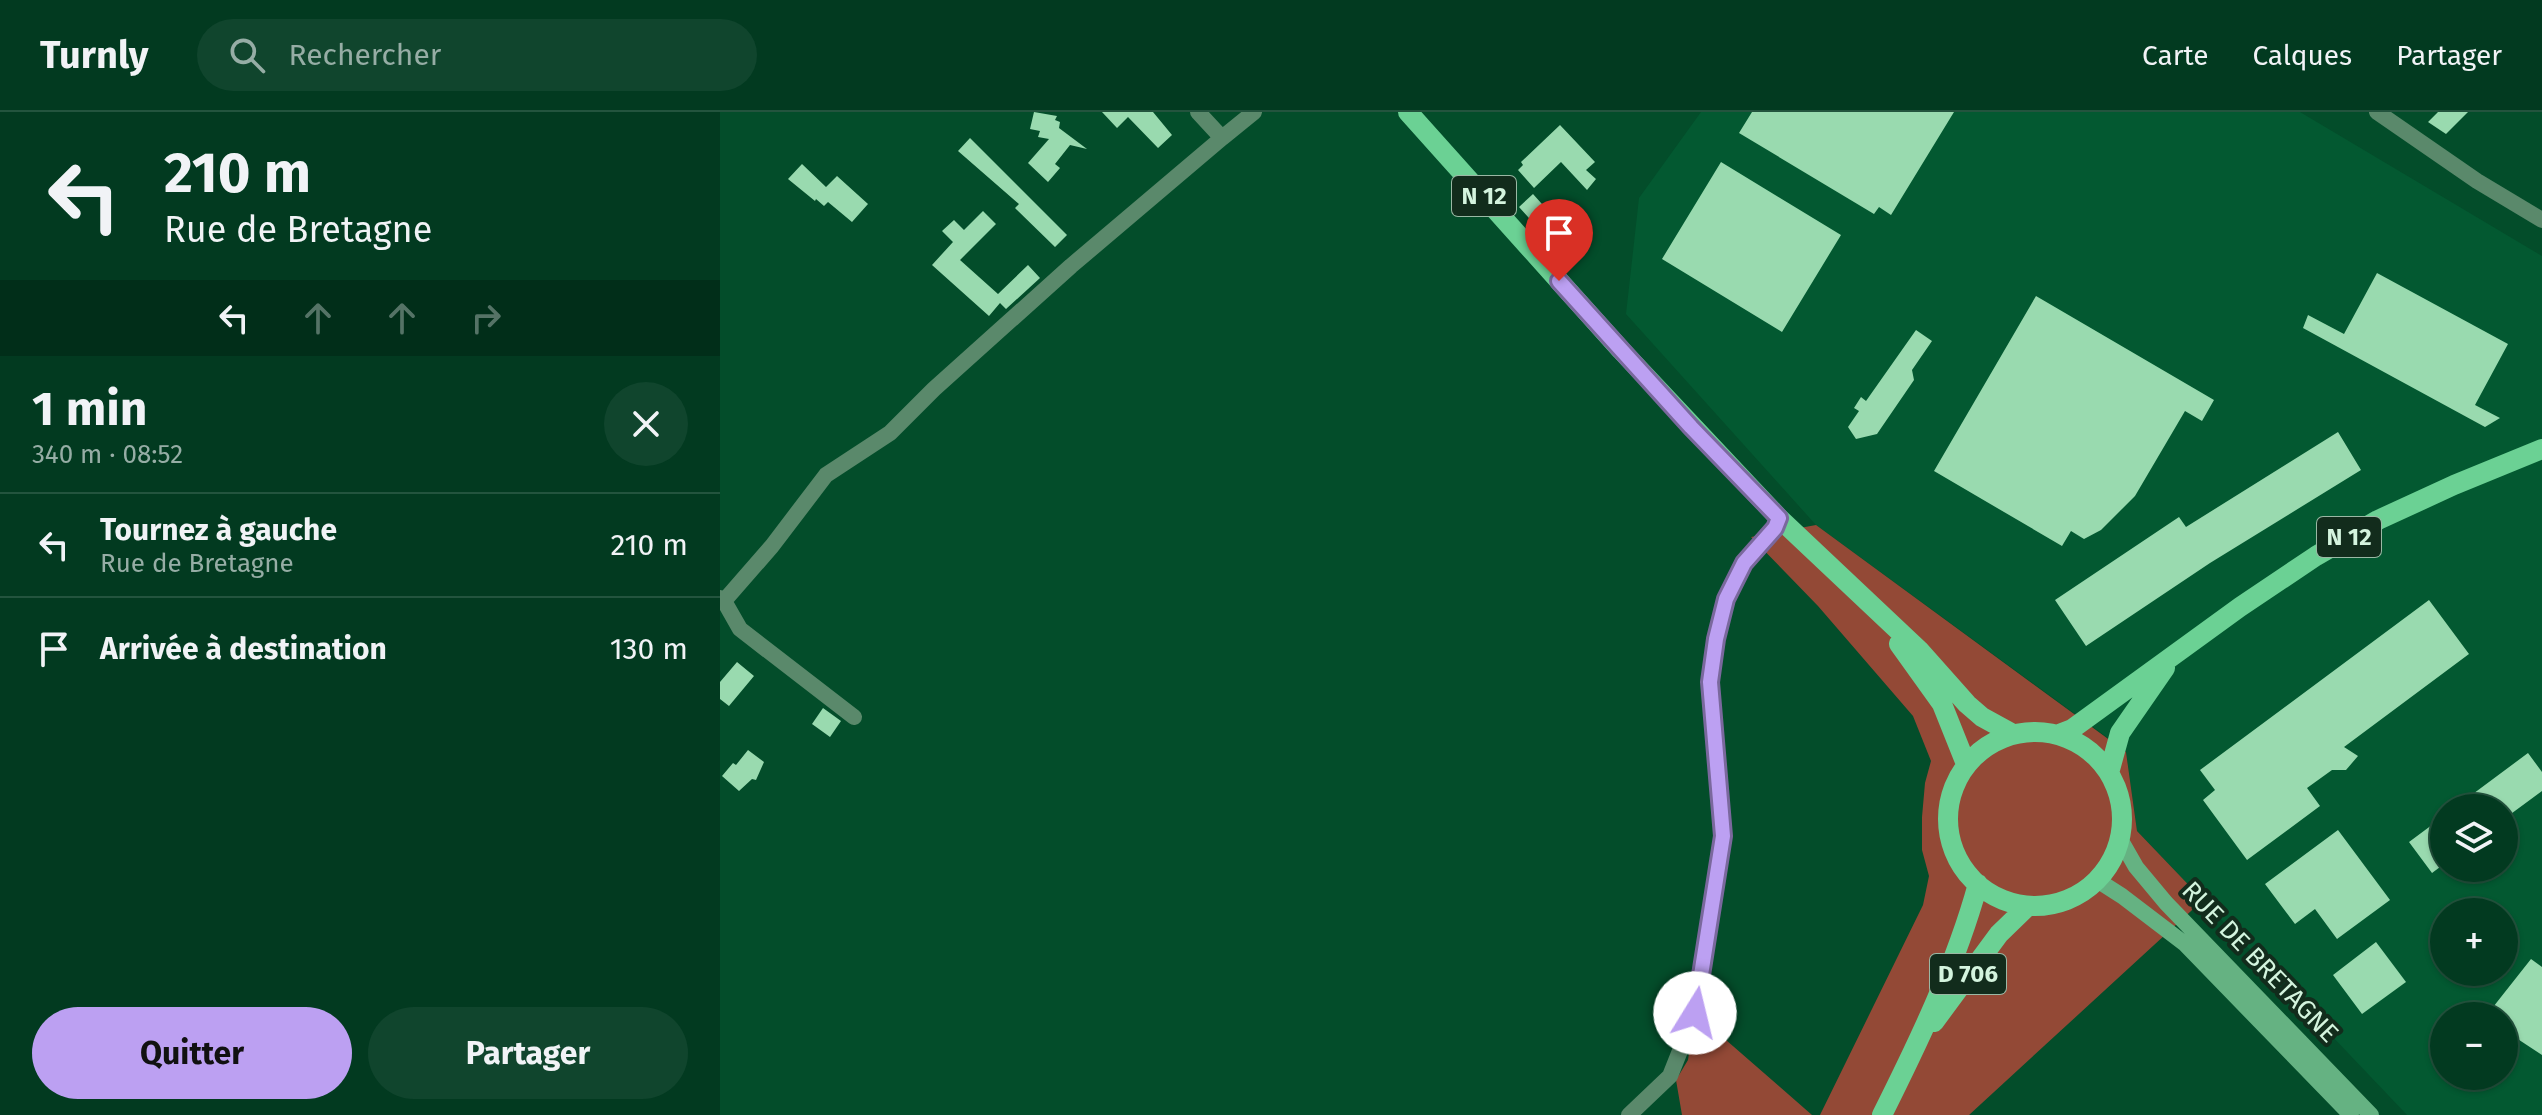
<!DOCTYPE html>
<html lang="fr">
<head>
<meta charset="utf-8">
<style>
  body { margin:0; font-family:"Fira Sans",sans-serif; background:#10452d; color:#f1f3f6; height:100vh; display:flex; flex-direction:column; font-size:30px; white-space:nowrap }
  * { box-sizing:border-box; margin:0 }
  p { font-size:26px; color:#96ada5 }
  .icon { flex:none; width:44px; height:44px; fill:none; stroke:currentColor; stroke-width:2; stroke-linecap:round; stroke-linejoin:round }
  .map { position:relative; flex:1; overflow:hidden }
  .panel { display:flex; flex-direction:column; background:#023a20; width:720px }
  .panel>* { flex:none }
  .hud { background:#023a20; color:#f1f3f6; overflow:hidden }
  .buttons { position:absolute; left:1710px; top:682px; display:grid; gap:16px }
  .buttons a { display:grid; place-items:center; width:88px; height:88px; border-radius:50%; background:#023a20; box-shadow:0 2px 6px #0004,0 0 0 2px #23543e; font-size:40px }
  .pin { position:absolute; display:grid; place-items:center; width:68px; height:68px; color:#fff; margin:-82px -34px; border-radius:50% 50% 50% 0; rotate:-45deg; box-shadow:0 0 8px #0007 }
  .pin .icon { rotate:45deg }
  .me { position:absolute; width:88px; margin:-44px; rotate:9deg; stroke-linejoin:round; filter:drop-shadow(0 0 6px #0008) }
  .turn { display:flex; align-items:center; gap:28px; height:168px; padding:0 32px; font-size:36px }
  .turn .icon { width:104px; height:104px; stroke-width:2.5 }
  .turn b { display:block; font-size:56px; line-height:68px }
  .lanes { display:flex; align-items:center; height:76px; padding:0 32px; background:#0003; justify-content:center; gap:40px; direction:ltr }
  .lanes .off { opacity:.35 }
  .round { display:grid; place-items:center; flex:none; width:84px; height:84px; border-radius:42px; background:#10452d }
  .summary { display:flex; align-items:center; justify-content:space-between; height:136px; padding:0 32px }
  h1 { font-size:48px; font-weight:700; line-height:60px }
  .primary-button { display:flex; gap:16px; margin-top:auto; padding:16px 32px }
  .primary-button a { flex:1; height:92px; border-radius:48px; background:#bca0f2; color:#111; font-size:32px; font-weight:700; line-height:92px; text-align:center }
  .primary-button a+a { background:#10452d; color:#f1f3f6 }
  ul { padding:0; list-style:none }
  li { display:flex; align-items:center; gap:24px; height:104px; padding:0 32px; border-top:2px solid #23543e }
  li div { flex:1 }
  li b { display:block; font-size:30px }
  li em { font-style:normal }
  header { display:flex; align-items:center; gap:48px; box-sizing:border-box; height:112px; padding:0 40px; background:#023a20; border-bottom:2px solid #23543e }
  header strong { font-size:38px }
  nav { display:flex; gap:44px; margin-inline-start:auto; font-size:28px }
  .search { width:560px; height:72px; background:#10452d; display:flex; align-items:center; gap:20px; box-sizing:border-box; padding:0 28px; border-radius:44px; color:#96ada5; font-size:30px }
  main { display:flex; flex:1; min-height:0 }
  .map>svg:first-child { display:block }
</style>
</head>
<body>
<header>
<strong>Turnly</strong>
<div class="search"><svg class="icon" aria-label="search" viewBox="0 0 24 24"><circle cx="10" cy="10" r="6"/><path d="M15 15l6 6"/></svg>Rechercher</div>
<nav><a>Carte</a><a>Calques</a><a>Partager</a></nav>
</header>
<main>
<section class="panel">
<div class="hud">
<div class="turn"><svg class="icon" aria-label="left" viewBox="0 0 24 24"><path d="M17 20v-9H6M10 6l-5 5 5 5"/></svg><div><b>210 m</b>Rue de Bretagne</div></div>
<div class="lanes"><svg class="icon" aria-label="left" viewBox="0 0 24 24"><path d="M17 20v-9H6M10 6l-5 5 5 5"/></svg><svg class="icon off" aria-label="ahead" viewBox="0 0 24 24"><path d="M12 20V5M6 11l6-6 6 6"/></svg><svg class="icon off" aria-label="ahead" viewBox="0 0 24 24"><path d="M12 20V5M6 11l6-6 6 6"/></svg><svg class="icon off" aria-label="right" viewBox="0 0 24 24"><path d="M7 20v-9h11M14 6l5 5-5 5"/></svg></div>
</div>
<div class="summary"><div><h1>1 min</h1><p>340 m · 08:52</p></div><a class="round"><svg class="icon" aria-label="close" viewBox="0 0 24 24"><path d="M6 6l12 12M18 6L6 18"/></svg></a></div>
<ul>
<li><svg class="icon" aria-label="left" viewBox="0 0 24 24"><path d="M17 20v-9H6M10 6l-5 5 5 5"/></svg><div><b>Tournez à gauche</b><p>Rue de Bretagne</p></div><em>210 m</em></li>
<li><svg class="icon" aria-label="arrive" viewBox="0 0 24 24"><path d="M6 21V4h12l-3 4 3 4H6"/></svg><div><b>Arrivée à destination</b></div><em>130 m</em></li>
</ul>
<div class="primary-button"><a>Quitter</a><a>Partager</a></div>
</section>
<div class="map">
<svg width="1822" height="1003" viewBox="0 0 1822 1003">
  <rect width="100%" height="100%" fill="#034d2a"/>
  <path fill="#035931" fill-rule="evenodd" d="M981,0H1580L1822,144V1003H1687L1417,719L1406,639L1096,413L906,202L919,86ZM1724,696H1784V756H1724ZM1724,800H1784V860H1724ZM1724,904H1784V964H1724Z"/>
  <path fill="#934936" d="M1096,413L1406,640L1417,719L1483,788L1249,1003H1100L1203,793L1209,764L1202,738V705L1205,671L1211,649L1193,604L1098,494L1031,425Z
    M975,901L1092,1003H962L956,968L968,948Z"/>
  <path fill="#99daaf" d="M314,0L337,4L335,8L340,10L339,16L367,37L350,33L335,52L340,56L328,70L308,51L329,27L318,25L320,19L310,17Z
    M382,0H433L452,23L438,36L408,5L397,16Z
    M1032,0H1234L1171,103L1159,95L1154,102L1019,21Z
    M1718,0H1748L1726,22L1708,10Z
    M840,13L875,50L866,58L876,67L867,78L841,50L814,76L798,58L803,53L801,50Z
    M250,26L347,123L335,135L295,96L299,92L238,39Z
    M1001,50L1121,123L1062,220L942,147Z
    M82,52L106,75L117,64L148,92L132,110L108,90L104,94L96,87L95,89L68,67Z
    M813,82L864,139L850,152L799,95Z
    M263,99L276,112L240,148L278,182L308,153L320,166L286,197L280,191L269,204L212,153L233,130L222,119L234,108L244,118Z
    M1657,161L1788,232L1755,293L1780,306L1765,315L1583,216L1588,203L1624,222Z
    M1316,184L1494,288L1482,309L1465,299L1415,384L1381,418L1364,427L1351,419L1342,434L1214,359Z
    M1196,218L1212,229L1192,258L1194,268L1157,322L1136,327L1128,315L1139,299L1134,296L1141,285L1146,289Z
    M1618,320L1641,358L1490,451L1366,534L1335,488L1459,405L1466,415Z
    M1709,488L1749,542L1624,635L1638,644L1626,658H1612L1587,676L1600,694L1527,748L1483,688L1495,678L1480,658Z
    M17,550L34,564L9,594L0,587V570Z
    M103,596L121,609L110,625L92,612Z
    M28,638L44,650L36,668L32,667L19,679L2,664L13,651L16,653Z
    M1808,641L1822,660V679L1784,707V696H1734Z
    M1724,704V752L1712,761L1689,730Z
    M1618,718L1670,788L1617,827L1595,797L1575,812L1545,772Z
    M1656,830L1686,870L1642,902L1613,863Z
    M1811,847L1822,855V943L1784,918V904H1766Z"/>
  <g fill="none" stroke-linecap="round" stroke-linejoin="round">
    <path stroke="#5a896b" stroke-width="16" d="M478,0L502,26L534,0
      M1657,0L1757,69L1822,108
      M0,486L4,489L52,434L106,363L170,321L214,277L351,154L502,26
      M4,489L20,517L134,605
      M909,1003L950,964L975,901L1003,724L990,570L996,527L1006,487L1024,451L1055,416L1059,406"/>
    <path stroke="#65b282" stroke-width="16" d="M1400,727L1416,755L1446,791L1651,1003
      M1377,768L1402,784L1465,832L1631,1003"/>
    <path stroke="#6bd194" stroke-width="20" d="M688,0L901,238L1059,406L1199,538L1247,592L1262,605L1293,622
      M1179,532L1222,592L1246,652
      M1228 707a87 87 0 1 1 174 0a87 87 0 1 1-174 0Z
      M1339,622L1352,617L1520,495L1596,444L1658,408L1734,373L1822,337
      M1389,661L1400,621L1445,556
      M1214,910L1279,822L1308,794
      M1162,1003C1199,929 1236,852 1258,772"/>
  </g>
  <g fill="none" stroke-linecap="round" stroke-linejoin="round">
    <g stroke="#7a689d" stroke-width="20">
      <path id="route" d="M839,169L971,315L1059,406L1055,416L1024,451L1006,487L996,527L990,570L1003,724L975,901"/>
    </g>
    <use href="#route" stroke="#bca0f2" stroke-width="14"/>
  </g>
  <g text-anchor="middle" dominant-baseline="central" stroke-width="8" stroke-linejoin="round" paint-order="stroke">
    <g fill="#122c1c" stroke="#9ab8a4" stroke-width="2">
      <rect x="732" y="64" width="64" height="40" rx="6"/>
      <rect x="1597" y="405" width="64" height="40" rx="6"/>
      <rect x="1210" y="842" width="76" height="40" rx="6"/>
    </g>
    <g font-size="24" font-weight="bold" fill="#d4f4de">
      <text x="764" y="84">N 12</text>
      <text x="1629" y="425">N 12</text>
      <text x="1248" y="862">D 706</text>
    </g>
    <g font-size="26" fill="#d4f4de" stroke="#122c1c">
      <text transform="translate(1540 850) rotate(46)">RUE DE BRETAGNE</text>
    </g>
  </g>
</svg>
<div class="buttons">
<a><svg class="icon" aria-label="layers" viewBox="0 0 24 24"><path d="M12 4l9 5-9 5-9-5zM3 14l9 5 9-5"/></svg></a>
<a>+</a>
<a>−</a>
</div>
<div class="pin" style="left:839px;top:169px;background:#d93025"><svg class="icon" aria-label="arrive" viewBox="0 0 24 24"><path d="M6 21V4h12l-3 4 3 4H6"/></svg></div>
<svg class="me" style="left:975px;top:901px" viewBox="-20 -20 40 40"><circle r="19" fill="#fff"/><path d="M0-13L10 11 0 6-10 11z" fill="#bca0f2"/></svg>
</div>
</main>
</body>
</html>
